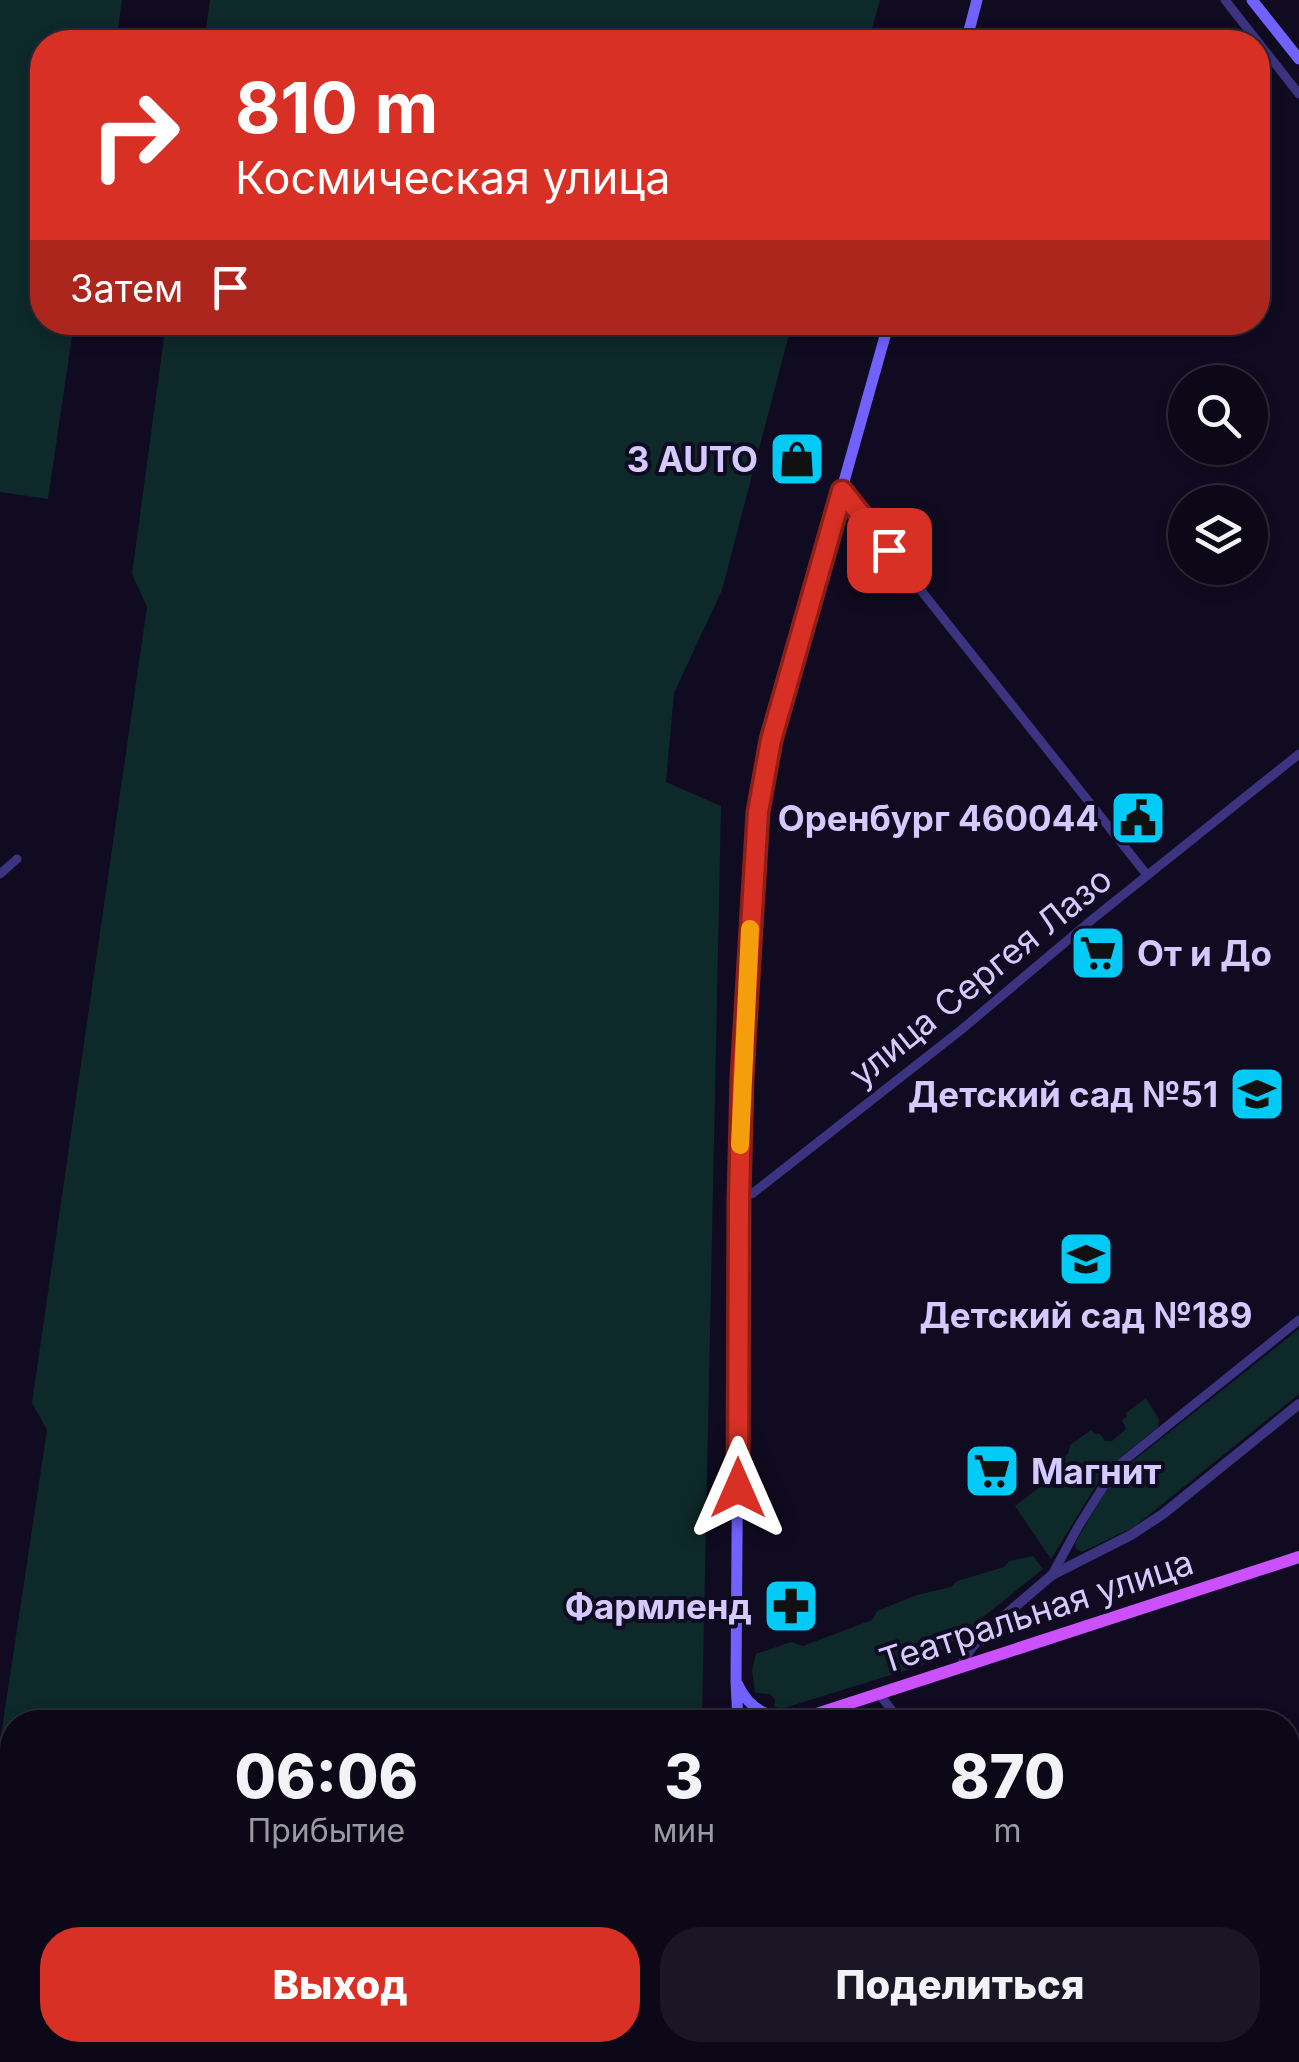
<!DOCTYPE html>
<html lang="ru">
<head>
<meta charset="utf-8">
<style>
  body { margin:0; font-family:Inter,sans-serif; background:#1a1625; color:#f1f3f6; height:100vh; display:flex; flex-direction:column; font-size:38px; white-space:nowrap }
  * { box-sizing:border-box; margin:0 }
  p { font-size:32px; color:#9a9aa2 }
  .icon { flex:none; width:55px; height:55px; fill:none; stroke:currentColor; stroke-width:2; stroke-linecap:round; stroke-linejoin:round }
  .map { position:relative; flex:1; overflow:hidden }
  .panel { position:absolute; left:0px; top:1710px; width:1300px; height:352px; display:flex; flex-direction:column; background:#0c0818; border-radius:40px 40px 0 0; box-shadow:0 5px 15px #0003,0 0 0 2px #2c2937 }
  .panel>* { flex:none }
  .top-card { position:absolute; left:30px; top:30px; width:1240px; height:305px; border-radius:40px; box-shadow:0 5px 15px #0003,0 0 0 2px #2c2937; background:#d93025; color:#fff; overflow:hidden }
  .controls { position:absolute; left:1168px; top:365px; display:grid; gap:20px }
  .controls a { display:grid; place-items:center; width:100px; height:100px; border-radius:50%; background:#0c0818; box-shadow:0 5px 15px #0003,0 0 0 2px #2c2937; font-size:50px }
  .pin { position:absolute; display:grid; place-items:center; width:85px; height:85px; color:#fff; margin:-42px; border-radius:20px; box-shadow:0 5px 15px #0006 }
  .me { position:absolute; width:110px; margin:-55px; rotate:0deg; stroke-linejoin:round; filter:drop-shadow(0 0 8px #0008) }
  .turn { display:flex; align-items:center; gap:35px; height:210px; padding:0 40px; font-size:45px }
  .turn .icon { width:130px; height:130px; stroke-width:2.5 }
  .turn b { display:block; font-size:70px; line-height:85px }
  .then { display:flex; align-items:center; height:95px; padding:0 40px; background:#0003; gap:20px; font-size:38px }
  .eta { display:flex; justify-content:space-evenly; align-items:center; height:170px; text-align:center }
  .eta b { font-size:60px; font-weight:800; line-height:70px }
  .button { display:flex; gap:20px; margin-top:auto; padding:20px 40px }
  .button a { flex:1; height:115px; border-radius:40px; background:#d93025; color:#fff; font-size:40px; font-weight:800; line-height:115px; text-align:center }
  .button a+a { background:#1a1625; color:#f1f3f6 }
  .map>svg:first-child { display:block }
</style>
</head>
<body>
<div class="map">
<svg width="1299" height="2062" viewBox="0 0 1299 2062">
  <rect width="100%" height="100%" fill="#100b20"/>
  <path fill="#0e292a" d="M0,0H122L116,42H42V322L74,323L48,499L0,492Z
    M210,0H880L868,42H204Z
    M166,323H792L722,590L674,693L666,782L721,806L702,1716L682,1722H12V1938L0,1939V1742L47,1430L32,1403L147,607L132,574Z
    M1299,1329V1394L1134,1527L1082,1552L1076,1549L1075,1543L1108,1487L1123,1469Z
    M1146,1398L1159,1419L1158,1427L1110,1466L1102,1476L1051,1559L1015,1506L1040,1487L1035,1479L1068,1454L1070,1445L1091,1430L1095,1434H1100L1105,1441H1112L1126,1429L1122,1420L1127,1416L1126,1413Z
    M1033,1556L1043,1569L923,1665L781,1709L774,1706L775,1699L770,1694L755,1693L752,1670L756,1654L791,1642L803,1646L872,1620L877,1611L917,1595L951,1587L957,1581L1004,1567L1009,1561Z
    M12,2022V2050H637L641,2062H0V2026Z"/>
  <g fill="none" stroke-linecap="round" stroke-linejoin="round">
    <path stroke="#3d3481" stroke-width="9" d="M1225,0L1299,94
      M842,491L1147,875
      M0,874L17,859
      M739,1199L753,1193L961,1030L1094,918L1299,754
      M1052,1575L1078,1527L1115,1468L1299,1320
      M879,1694L901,1722
      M1090,2050L1105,2062
      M1129,2062C1146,2048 1172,2051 1190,2062"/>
    <path stroke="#3d3481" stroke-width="10" d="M960,1668L969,1651L982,1635L1052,1575L1131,1535L1163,1514L1299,1404"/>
    <path stroke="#7161ff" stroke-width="11" d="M1252,0L1299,59
      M966,42L977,0
      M738,1685C750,1711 770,1718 797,1721
      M738,1722L736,1681L740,1124L750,928L758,812L771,740L889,322
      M652,2050L654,2062
      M675,2050L677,2062
      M779,2050L789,2062"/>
    <path stroke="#cb51ff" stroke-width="12" d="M792,1722L1299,1557
      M0,1988L12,1985"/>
  </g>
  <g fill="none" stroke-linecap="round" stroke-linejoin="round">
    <g stroke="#8d1f18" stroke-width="25">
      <path id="route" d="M738,1488L739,1199L742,1077L758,812L771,740L842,491L889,550"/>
    </g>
    <use href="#route" stroke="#d93025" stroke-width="18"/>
    <path stroke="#f59e0b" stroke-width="18" d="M740,1145L750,929"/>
  </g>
  <defs>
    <g id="shop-square" transform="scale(2.875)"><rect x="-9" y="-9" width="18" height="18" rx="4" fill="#00caf5" stroke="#100b20"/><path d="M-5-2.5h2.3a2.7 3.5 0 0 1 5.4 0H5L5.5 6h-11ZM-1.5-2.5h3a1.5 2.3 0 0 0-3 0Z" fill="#111"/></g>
    <g id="civic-square" transform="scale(2.875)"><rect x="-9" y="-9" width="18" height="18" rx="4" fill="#00caf5" stroke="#100b20"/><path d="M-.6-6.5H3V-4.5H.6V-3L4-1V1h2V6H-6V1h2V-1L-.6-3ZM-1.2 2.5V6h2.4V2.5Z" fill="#111"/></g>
    <g id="supermarket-square" transform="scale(2.875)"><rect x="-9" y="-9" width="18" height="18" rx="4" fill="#00caf5" stroke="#100b20"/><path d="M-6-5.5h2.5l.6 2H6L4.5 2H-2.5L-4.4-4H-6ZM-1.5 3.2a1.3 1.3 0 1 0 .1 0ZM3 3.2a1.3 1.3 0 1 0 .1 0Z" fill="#111"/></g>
    <g id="school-square" transform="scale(2.875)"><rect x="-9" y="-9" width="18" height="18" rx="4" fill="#00caf5" stroke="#100b20"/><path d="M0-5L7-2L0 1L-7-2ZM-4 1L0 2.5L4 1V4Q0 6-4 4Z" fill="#111"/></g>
    <g id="pharmacy-square" transform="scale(2.875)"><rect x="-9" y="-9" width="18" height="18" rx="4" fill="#00caf5" stroke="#100b20"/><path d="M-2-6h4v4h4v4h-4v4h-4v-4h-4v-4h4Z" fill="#111"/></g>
  </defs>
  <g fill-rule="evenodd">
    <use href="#shop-square" x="797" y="459"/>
    <use href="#civic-square" x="1138" y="818"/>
    <use href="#supermarket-square" x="1098" y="953"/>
    <use href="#school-square" x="1257" y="1094"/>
    <use href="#school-square" x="1086" y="1259"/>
    <use href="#supermarket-square" x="992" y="1471"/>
    <use href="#pharmacy-square" x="791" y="1606"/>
  </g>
  <g text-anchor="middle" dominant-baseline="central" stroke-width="8" stroke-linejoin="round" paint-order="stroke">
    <g font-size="35" font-weight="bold" fill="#d4caff" stroke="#100b20" text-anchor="end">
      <text x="758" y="459">3 AUTO</text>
      <text x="1099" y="818">Оренбург 460044</text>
      <text x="1137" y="953" text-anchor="start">От и До</text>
      <text x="1218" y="1094">Детский сад №51</text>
      <text x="1086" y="1315" text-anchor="middle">Детский сад №189</text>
      <text x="1031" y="1471" text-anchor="start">Магнит</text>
      <text x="752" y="1606">Фармленд</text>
    </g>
    <g font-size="35" fill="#d4caff" stroke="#100b20">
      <text transform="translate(980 976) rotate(-39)">улица Сергея Лазо</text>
      <text transform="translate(1036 1611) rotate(-18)">Театральная улица</text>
    </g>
  </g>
</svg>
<div class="controls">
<a><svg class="icon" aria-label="search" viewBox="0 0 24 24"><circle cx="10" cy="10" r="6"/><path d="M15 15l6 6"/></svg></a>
<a><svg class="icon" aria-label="layers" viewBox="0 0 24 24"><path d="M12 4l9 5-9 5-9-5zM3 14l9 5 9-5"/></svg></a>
</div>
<div class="pin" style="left:889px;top:550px;background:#d93025"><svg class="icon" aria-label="arrive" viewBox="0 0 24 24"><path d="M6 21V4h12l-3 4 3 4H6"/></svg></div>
<svg class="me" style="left:738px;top:1488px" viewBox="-20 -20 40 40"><path d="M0-17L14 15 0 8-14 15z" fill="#d93025" stroke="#fff" stroke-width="4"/></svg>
<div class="top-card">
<div class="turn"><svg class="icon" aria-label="right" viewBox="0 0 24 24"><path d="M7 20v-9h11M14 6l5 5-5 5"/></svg><div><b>810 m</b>Космическая улица</div></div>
<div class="then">Затем<svg class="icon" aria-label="arrive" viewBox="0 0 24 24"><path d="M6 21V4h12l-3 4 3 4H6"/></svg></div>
</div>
<section class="panel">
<div class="eta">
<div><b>06:06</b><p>Прибытие</p></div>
<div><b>3</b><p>мин</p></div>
<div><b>870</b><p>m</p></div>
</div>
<div class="button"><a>Выход</a><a>Поделиться</a></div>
</section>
</div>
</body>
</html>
